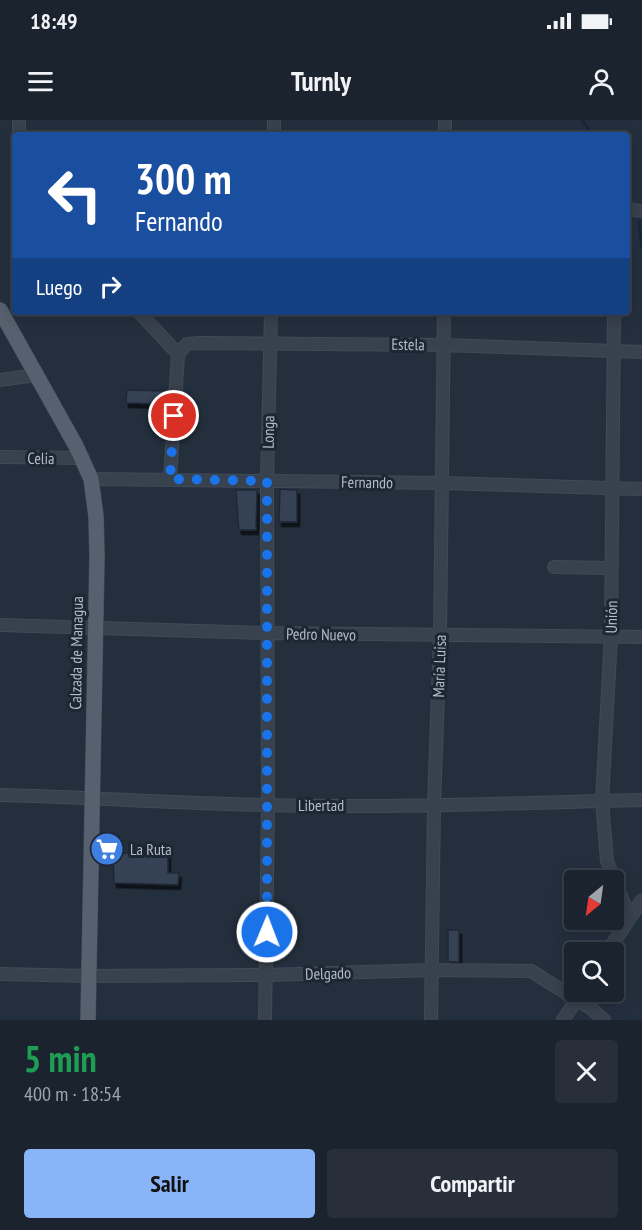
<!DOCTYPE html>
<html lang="es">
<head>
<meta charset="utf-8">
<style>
  body { margin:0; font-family:"PT Sans Narrow",sans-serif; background:#282f3a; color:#f1f3f6; height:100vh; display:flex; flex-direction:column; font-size:22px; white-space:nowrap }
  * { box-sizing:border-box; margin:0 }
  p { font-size:20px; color:#a0a4aa }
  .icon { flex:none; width:33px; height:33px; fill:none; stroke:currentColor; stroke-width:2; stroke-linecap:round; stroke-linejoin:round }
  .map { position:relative; height:900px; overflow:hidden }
  .side { display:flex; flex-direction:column; background:#1b232e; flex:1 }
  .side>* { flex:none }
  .guide { position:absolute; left:12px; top:12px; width:618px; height:183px; border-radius:6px; box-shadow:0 3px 15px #0003,0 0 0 2px #39404a; background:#1a4fa0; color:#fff; overflow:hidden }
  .needle { width:39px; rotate:209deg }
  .controls { position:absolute; left:564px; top:750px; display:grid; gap:12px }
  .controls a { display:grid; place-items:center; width:60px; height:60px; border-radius:6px; background:#1b232e; box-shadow:0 3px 15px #0003,0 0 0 2px #39404a; font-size:30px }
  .pin { position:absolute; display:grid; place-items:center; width:51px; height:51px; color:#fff; margin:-26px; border:3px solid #fff; border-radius:50%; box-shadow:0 2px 6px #0007 }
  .me { position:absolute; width:66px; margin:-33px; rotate:1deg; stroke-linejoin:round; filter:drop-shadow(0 0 4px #0008) }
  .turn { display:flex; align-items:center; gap:21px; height:126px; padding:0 24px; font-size:27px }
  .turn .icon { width:78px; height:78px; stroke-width:2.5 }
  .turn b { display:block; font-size:42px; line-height:51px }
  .then { display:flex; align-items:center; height:57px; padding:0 24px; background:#0003; gap:12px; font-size:22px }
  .round { display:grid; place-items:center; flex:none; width:63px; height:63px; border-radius:6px; background:#282f3a }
  .overview { display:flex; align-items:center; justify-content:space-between; height:102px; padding:0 24px }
  h1 { font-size:36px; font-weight:600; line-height:45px; color:#1e9e55 }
  .action { display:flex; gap:12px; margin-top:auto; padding:12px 24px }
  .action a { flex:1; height:69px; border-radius:6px; background:#8ab4f8; color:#111; font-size:24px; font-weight:600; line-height:69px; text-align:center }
  .action a+a { background:#282f3a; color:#f1f3f6 }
  .status { display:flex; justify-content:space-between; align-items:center; height:42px; padding:0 30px; background:#1b232e; direction:ltr }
  .status svg { height:16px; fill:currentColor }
  header { display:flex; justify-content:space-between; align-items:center; height:78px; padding:0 24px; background:#1b232e; font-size:27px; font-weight:600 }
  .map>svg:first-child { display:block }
</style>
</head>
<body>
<div class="status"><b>18:49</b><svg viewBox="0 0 49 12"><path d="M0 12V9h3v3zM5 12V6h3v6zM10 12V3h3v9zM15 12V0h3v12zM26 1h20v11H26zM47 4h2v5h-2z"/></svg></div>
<header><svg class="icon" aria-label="menu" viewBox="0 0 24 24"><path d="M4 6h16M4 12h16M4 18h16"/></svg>Turnly<svg class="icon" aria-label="person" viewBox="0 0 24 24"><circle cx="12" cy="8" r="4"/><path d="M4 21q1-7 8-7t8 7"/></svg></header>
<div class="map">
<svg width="642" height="900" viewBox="0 0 642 900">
  <defs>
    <filter id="shadow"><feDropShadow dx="2.5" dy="4.5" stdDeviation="0" flood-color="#0009"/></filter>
  </defs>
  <rect width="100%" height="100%" fill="#242f3e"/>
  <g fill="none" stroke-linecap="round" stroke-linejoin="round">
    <path stroke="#17263c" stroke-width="3" d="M582,0L593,15
      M639,103L642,128"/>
  </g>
  <path fill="#364354" stroke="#1f2835" stroke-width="1.5" filter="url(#shadow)" d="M127,270L164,271V284L126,283Z
    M280,369L297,370V402H279Z
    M236,370H257L256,410H239Z
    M113,733L168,734V753H179L178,765L114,763Z
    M448,810H459V842H448Z"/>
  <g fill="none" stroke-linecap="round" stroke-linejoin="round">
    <g stroke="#414a57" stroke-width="14">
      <path id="minor" d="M19,15V0
        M274,15V0
        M445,15V0
        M627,89L642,91
        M139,192L178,234L170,359
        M614,192L611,516L602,681L607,741L630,798
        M178,234L187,224L200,223L443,225L642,232
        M0,260L36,255
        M0,337L83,338
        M91,359L442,363L642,369
        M554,447L611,448
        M0,505L266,513L642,517
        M0,675C90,677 179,684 269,685C393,688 518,683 642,680
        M607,832L642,780
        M0,854L89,856L266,855L432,850L531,851L592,889L604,900
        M265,900L268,685L267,361L271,192
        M431,900L434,685L440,516L444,192
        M563,900L582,872"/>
    </g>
    <g stroke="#414a57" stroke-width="16">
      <path id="major" d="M0,190L76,326L91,359L96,396L97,437L88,900"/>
    </g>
    <use href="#minor" stroke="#38414e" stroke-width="12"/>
    <use href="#major" stroke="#56606e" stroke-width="15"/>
  </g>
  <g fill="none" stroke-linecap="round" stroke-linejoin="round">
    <path stroke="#1a73e8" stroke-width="10" stroke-dasharray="0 18" d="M174,296L170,359L267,361V812"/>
  </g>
  <defs>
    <g id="supermarket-disc" transform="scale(1.725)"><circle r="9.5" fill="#3f7fe0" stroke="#1d2633"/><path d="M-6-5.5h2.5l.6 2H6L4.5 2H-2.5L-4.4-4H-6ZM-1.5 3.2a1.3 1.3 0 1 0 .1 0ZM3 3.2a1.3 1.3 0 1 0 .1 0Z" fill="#fff"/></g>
  </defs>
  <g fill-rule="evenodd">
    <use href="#supermarket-disc" x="107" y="729"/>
  </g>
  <g text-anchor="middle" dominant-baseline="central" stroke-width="6" stroke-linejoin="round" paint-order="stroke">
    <g font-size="16" fill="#b4bcc9" stroke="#1d2633">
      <text transform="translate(408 224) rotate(1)">Estela</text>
      <text transform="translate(268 312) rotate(-89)">Longa</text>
      <text transform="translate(41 338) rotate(1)">Celia</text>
      <text transform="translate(367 362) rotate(1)">Fernando</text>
      <text transform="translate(611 497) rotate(-89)">Unión</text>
      <text transform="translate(321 514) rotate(1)">Pedro Nuevo</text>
      <text transform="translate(76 533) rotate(-89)">Calzada de Managua</text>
      <text transform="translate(439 546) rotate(-88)">María Luisa</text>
      <text x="321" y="685">Libertad</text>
      <text transform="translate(328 853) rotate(-2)">Delgado</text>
    </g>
    <g font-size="16" fill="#b4bcc9" stroke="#1d2633" text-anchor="start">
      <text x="130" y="729">La Ruta</text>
    </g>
  </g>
</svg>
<div class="controls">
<a><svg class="needle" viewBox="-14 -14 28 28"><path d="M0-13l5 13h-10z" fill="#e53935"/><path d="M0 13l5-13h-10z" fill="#a0a4aa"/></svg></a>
<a><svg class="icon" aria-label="search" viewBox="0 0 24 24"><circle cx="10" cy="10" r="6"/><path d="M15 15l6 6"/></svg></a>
</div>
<div class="pin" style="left:174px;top:296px;background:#d93025"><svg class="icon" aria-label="arrive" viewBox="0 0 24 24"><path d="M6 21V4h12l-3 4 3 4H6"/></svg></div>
<svg class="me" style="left:267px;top:812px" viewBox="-20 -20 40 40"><circle r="17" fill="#1a73e8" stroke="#fff" stroke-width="3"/><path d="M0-11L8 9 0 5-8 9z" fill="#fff"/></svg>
<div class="guide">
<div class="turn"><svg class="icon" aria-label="left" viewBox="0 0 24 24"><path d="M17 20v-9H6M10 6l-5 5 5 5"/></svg><div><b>300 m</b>Fernando</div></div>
<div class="then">Luego<svg class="icon" aria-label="right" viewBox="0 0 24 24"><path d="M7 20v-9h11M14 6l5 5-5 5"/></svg></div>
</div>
</div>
<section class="side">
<div class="overview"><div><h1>5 min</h1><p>400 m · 18:54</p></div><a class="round"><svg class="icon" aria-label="close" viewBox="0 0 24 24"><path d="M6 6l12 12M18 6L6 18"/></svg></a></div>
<div class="action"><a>Salir</a><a>Compartir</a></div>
</section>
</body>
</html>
